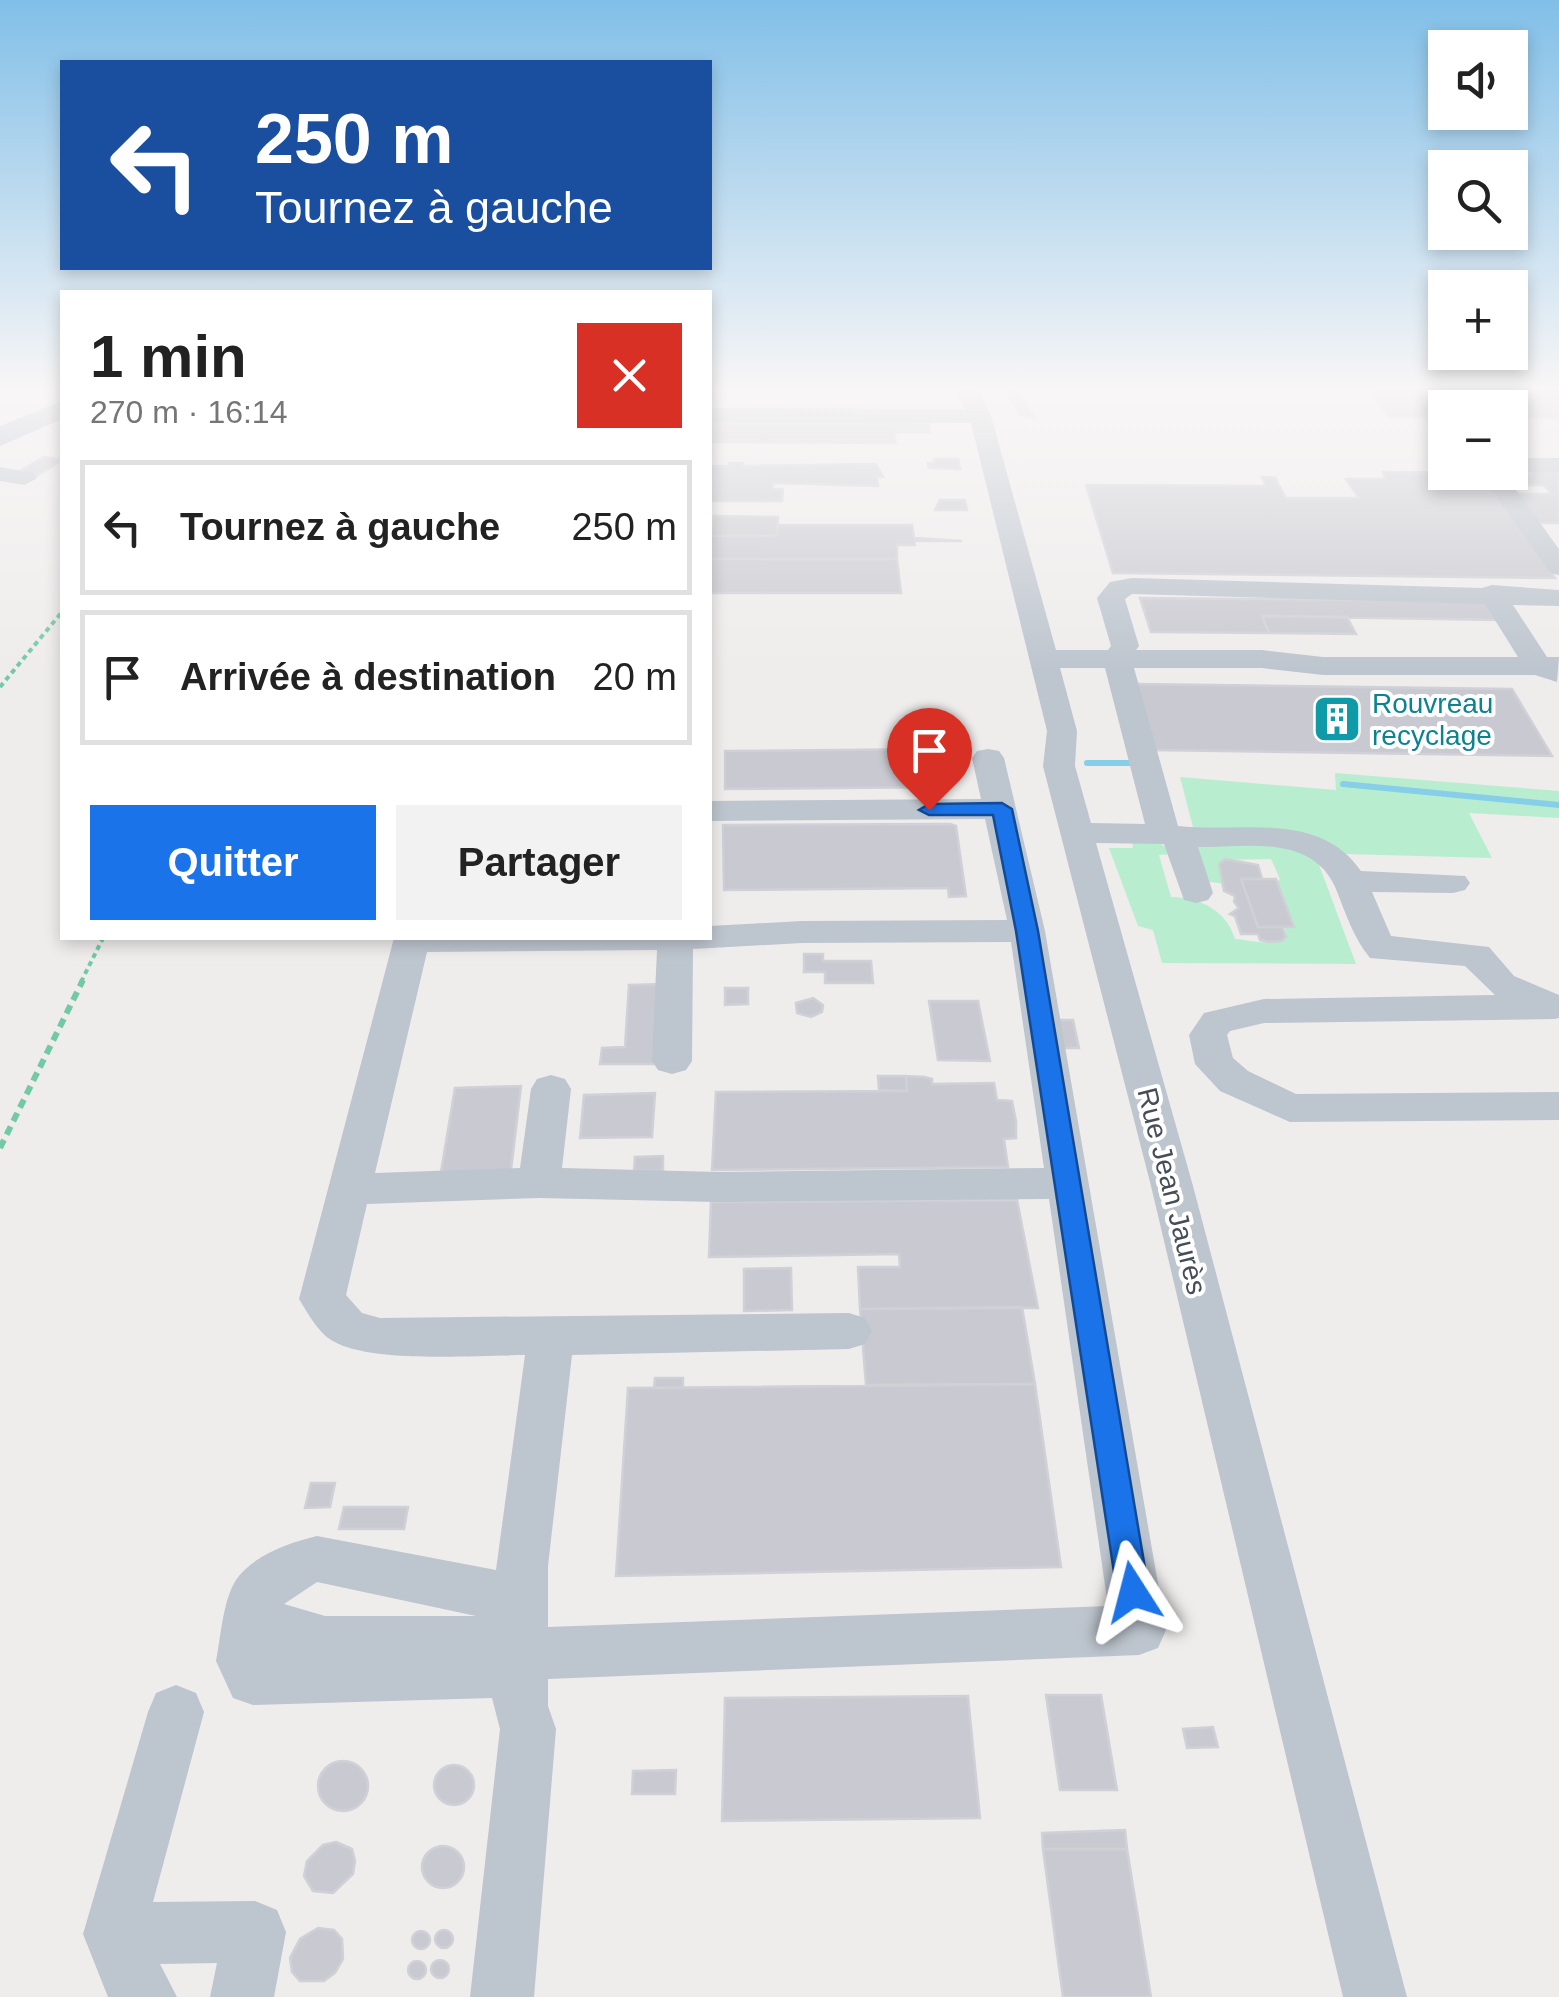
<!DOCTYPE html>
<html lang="fr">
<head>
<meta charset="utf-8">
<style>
  body { margin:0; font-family:Helvetica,sans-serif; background:#f2f2f2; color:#222; height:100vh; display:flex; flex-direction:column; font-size:38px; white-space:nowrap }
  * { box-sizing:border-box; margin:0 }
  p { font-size:32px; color:#767676 }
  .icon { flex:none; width:55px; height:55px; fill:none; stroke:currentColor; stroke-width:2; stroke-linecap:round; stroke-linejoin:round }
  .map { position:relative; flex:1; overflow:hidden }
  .side { position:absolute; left:60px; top:290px; width:652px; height:650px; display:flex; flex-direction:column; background:#fff; border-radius:0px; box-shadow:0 5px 15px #0003 }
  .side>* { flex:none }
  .guide { position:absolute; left:60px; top:60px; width:652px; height:210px; border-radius:0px; box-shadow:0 5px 15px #0003; background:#1a4fa0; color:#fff; overflow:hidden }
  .controls { position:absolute; left:1428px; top:30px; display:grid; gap:20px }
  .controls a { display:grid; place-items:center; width:100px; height:100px; border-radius:0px; background:#fff; box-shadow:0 5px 15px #0003; font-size:50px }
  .pin { position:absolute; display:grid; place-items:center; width:85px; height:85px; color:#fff; margin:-102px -42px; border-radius:50% 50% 50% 0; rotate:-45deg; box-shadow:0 0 10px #0007 }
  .pin .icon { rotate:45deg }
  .me { position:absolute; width:110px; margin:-55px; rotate:351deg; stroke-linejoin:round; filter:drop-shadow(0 0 8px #0008) }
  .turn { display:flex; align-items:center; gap:35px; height:210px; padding:0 30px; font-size:45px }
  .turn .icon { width:130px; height:130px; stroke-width:2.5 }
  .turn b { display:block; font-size:70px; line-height:85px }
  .round { display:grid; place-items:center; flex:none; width:105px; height:105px; border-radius:0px; background:#f2f2f2 }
  .overview { display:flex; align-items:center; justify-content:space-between; height:170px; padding:0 30px }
  h1 { font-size:60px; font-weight:700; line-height:75px }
  .button { display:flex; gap:20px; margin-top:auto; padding:20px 30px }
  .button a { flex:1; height:115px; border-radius:0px; background:#1a73e8; color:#fff; font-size:40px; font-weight:700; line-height:115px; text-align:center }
  .button a+a { background:#f2f2f2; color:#222 }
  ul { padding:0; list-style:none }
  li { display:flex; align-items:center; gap:30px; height:135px; margin:0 20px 15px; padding:0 10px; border:5px solid #e0e0e0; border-radius:0px }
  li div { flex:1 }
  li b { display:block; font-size:38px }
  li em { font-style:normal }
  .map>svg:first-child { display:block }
</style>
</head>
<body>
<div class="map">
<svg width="1559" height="1997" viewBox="0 0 1559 1997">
  <rect width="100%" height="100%" fill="#efecec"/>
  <path fill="#b9edd0" d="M1335,773L1559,791V818L1469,813L1492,858L1344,854C1301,823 1245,831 1194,831L1180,777L1336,790Z
    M1132,842L1161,844L1174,854L1159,855L1171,897C1200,897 1227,911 1235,939C1250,940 1274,947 1286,937L1277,882L1280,879L1271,859L1222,860L1219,867L1225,884L1204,881L1194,846L1280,844L1315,854L1356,964L1162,963L1153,930L1138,926L1109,848H1133Z"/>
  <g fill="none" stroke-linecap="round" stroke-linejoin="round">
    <path stroke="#87cfe9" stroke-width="6" d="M1087,763H1129
      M1343,784L1559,805"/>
  </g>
  <path fill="#c9cad1" stroke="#d0d1d7" stroke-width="2.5" d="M1005,389H1017L1035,418L1020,415Z
    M1372,389H1559V418L1510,417V408H1445V417H1388Z
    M710,423L929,424L930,432H895V440H710Z
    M710,440H895L896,443L710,442Z
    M44,457L62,460L35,477L15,474Z
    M934,459H958L960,469L929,468L928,463H935Z
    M729,463H743V466L876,464L883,477H877L878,486L773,483L772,489H783L782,501H710V466H729Z
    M1527,467H1559V523H1535L1514,494H1553L1543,485H1515L1506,473L1532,474Z
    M1383,472L1482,473L1555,578L1113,573L1086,485L1266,486L1262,477L1275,478L1286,498H1359L1346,479H1385Z
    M940,500H965L967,510H935Z
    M714,516L778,517L777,536H711Z
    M778,525H912L914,538L962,541H914L915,545H897V559H710V536H777Z
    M710,559H897L901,593H710Z
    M1140,598L1487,601L1498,620L1262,616L1269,633L1151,632Z
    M1262,616L1347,617L1356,634L1269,633Z
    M1135,684L1512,689L1552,756L1153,750Z
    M941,749L947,787L725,789V751Z
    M950,824L956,826L966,896L949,897L948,888L724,890L723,825Z
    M1225,859L1258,865L1262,879H1241L1258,927H1282L1286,937L1282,941L1269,942L1260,940L1258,934H1241L1235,916L1230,914L1239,908L1234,902L1235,896L1224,891L1219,864Z
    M1241,879H1276L1294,927H1258Z
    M804,954H823V961H871L873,983H825V972H804Z
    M664,984L661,1064H600L602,1048L625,1047L629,985Z
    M725,988H748V1004L725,1005Z
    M813,998L823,1005L822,1012L811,1017L797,1013L796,1003Z
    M929,1001H978L990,1061L938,1060Z
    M1059,1020H1073L1079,1048H1064Z
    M878,1076H906L907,1091L879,1090Z
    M906,1076L925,1077L932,1079V1084L994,1083L997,1100L1012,1101L1016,1121V1138L1004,1139L1008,1167L712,1170L716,1092L907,1091Z
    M521,1086L511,1170L440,1178L455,1088Z
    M655,1093L652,1137L580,1138L584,1095Z
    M663,1156V1171H634L635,1157Z
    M1017,1200L1038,1308L860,1309L858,1267H900L899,1254L709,1257L711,1202Z
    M791,1268L792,1310L744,1311V1269Z
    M1022,1307L1035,1384L866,1385L860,1309Z
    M655,1378H683V1388H654Z
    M1035,1384L1061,1567L616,1576L628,1388Z
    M311,1483H335L330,1507L305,1508Z
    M344,1507H408L404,1529H339Z
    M1046,1695H1101L1117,1790H1060Z
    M968,1696L980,1818L722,1821L725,1698Z
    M1213,1727L1218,1747L1187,1748L1183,1729Z
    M318 1786a25 25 0 1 1 50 0a25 25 0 1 1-50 0Z
    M434 1785a20 20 0 1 1 40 0a20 20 0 1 1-40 0Z
    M676,1770L675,1794H632L633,1771Z
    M1125,1830L1127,1849H1043L1042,1833Z
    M336,1842L352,1849L355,1861L353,1874L333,1893L313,1891L304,1876L307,1861L323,1845Z
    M422 1867a21 21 0 1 1 42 0a21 21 0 1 1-42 0Z
    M1043,1849H1127L1151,1997H1063Z
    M318,1928L334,1930L342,1939L343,1959L335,1973L324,1981H300L292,1972L290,1958L300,1939Z
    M435 1939a9 9 0 1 1 18 0a9 9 0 1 1-18 0Z
    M412 1940a9 9 0 1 1 18 0a9 9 0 1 1-18 0Z
    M431 1969a9 9 0 1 1 18 0a9 9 0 1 1-18 0Z
    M408 1970a9 9 0 1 1 18 0a9 9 0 1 1-18 0Z"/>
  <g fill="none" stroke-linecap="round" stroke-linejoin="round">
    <path stroke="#73c9a4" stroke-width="4" stroke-dasharray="5 4" stroke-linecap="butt" d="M0,687L62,612
      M81,982L103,938"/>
    <path stroke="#73c9a4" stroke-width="6" stroke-dasharray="9 6" stroke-linecap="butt" d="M0,1148L83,980"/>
    <path fill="#bdc5ce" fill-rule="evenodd" d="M955,389H977L991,416L1056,650H1108L1111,646L1097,598L1110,582L1132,578L1482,588L1492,585L1559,590V606L1513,605L1547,657H1559L1557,682L1535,675H1323L1262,668H1134L1178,826C1241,833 1319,810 1361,871L1465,876L1470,883L1465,890L1453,893L1372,892L1391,936L1489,947L1514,976L1559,995V1018L1554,1019L1264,1023L1230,1031L1227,1035L1233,1058L1248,1071L1296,1094L1559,1092V1120L1290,1122L1220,1091L1195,1064L1189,1035L1204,1013L1264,999L1495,995L1465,966L1370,958C1353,937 1346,914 1336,889C1313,834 1246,847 1198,847L1213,893L1208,900L1196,903L1184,900L1164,844L1096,843L1193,1186L1407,1997H1343L1151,1186L1043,766L1047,731L971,423L710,422V408L965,409ZM1132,594L1485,604L1518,657H1323L1262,650H1136L1139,646L1125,599ZM1060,668H1105L1145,824L1091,823L1075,766L1077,731Z
      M1510,458H1559V472H1510Z
      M0,467L33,473L37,478L25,485L0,481Z
      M1479,472H1503L1559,549V575L1550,573Z
      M988,749L999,751L1004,758L1045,931L1166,1630L1158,1648L1139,1655L548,1679V1706L556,1729L534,1997H470L500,1729L492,1698L253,1705L233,1698L216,1661C221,1637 223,1595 239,1576C257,1554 291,1542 317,1536L496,1570L525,1355C478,1355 372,1364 333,1341C319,1334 307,1312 299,1299L394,938H710V926L802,921L1007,920L985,819L710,821V801L981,799L972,758L977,751ZM1011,942L1044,1168L718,1172L562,1168L571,1089L565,1079L551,1075L537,1079L531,1089L520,1168L375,1173L427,952L657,950L652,1061L658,1070L672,1074L686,1070L692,1061L693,949L802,943ZM539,1198L718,1202L1049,1199L1108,1606L548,1627V1566L572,1355L849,1349L865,1344L872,1331L865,1318L849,1313L380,1318L362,1313L346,1295L367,1204ZM317,1582L476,1616H325L284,1604Z
      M176,1685L196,1693L204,1712L153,1902L255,1901L277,1910L286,1932L274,1997H210L217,1963L160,1964L177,1997H108L83,1934L148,1712L156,1693Z"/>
    <path fill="#abb9cb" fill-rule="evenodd" d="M62,401V419L0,446V426Z"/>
  </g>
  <linearGradient id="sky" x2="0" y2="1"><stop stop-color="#81bfe8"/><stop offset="0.58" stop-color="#f8f6f6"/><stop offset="1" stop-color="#f8f6f6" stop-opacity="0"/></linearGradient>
  <rect width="1559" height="669" fill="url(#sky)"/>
  <path fill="#1a73e8" stroke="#114b97" stroke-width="2.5" d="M1002,803L1012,809L1038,931L1149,1592L1145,1603L1133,1607L1122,1603L1117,1592L1016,931L993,815H929L919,810L929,804Z"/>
  <defs>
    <g id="building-square" transform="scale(2.5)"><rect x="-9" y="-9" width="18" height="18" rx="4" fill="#0f9aa8" stroke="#fff"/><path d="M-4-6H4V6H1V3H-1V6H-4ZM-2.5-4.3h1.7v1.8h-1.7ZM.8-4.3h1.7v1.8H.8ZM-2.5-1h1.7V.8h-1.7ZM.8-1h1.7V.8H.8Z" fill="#fff"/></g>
  </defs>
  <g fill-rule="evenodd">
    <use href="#building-square" x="1337" y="719"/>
  </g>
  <g text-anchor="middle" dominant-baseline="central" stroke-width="8" stroke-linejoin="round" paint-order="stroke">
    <g font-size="28" fill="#0d838f" stroke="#fff" text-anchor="start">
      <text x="1372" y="703">Rouvreau<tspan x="1372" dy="32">recyclage</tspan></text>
    </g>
    <g font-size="28" fill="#454e58" stroke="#fff">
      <text transform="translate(1172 1191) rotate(76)">Rue Jean Jaurès</text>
    </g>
  </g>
</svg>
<div class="controls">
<a><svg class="icon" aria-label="sound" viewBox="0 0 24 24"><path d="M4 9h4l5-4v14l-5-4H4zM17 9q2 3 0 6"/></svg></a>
<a><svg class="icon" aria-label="search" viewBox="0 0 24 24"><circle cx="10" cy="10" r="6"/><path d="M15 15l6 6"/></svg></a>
<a>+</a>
<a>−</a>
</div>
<div class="pin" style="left:929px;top:810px;background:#d93025"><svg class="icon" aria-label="arrive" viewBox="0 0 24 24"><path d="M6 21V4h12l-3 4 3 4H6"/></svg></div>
<svg class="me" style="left:1133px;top:1592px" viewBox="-20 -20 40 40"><path d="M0-17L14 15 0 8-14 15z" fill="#1a73e8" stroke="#fff" stroke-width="4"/></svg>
<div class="guide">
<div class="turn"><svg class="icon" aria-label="left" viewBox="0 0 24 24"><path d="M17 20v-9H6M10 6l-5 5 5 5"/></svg><div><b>250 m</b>Tournez à gauche</div></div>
</div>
<section class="side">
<div class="overview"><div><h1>1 min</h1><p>270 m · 16:14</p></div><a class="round" style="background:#d93025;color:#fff"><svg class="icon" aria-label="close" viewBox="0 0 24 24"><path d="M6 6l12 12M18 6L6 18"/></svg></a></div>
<ul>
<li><svg class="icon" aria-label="left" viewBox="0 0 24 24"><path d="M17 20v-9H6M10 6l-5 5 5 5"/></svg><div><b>Tournez à gauche</b></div><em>250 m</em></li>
<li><svg class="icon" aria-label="arrive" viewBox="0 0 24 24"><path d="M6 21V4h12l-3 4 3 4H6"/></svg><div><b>Arrivée à destination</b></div><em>20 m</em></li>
</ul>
<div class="button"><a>Quitter</a><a>Partager</a></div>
</section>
</div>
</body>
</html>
